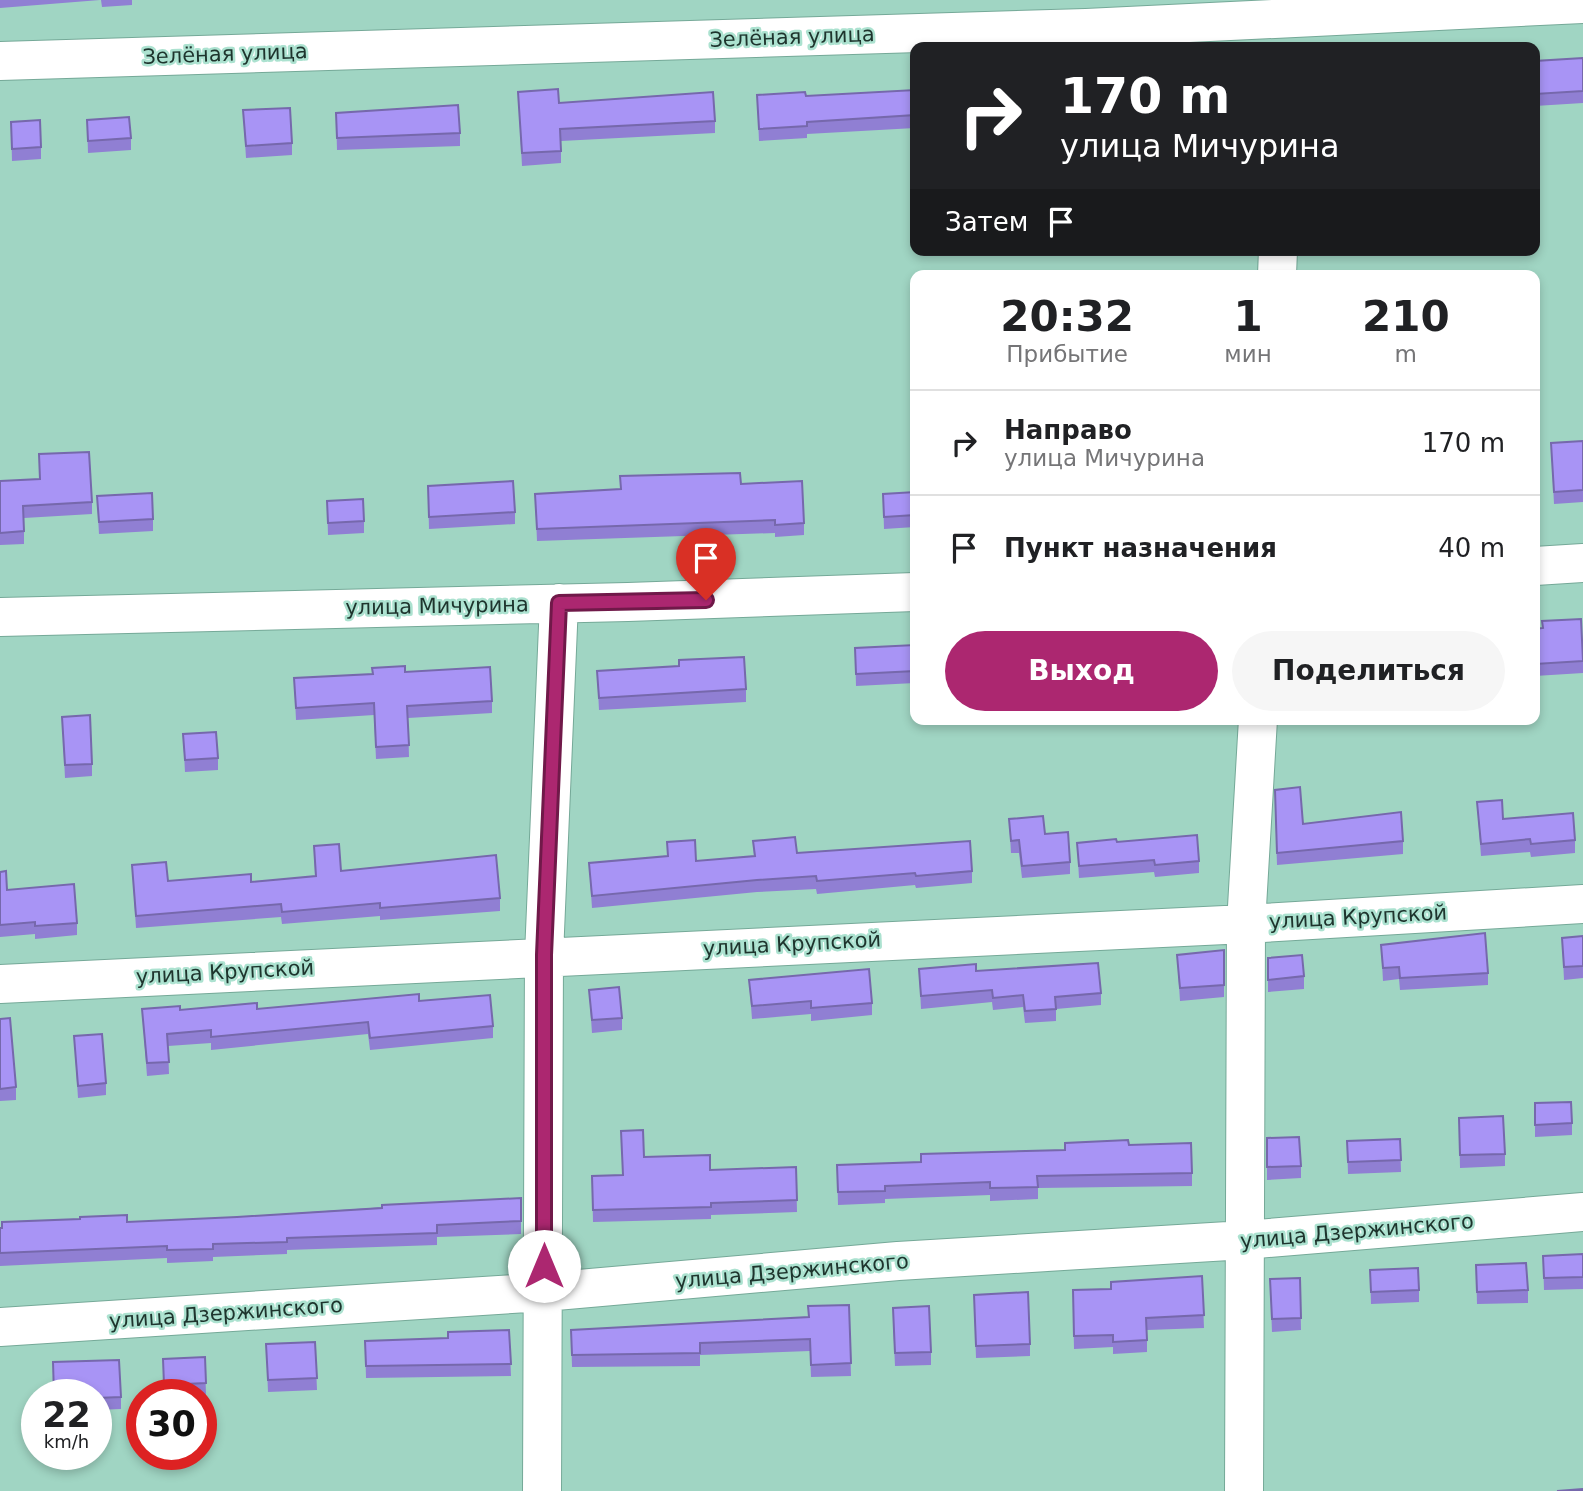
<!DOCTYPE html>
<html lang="ru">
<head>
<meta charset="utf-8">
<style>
  body { margin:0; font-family:"DejaVu Sans",sans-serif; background:#f6f6f6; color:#202124; height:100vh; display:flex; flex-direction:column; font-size:26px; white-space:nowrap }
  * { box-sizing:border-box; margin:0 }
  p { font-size:23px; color:#757577 }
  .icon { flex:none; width:38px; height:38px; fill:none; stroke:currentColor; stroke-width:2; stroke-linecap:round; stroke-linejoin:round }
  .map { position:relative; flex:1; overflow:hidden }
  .panel { position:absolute; left:910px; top:270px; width:630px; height:455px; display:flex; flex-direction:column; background:#fff; border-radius:14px; box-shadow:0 4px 10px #0003 }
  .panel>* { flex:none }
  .hud { position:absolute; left:910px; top:42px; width:630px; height:214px; border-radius:14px; box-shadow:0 4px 10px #0003; background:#202124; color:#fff; overflow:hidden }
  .speed { position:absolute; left:21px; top:1379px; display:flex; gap:14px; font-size:35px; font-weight:700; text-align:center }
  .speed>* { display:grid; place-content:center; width:91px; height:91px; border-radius:50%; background:#fff; box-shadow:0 4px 10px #0003; line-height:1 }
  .speed small { font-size:18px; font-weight:400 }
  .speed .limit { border:10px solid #d22; background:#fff; color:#111 }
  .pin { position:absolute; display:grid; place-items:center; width:60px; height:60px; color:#fff; margin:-72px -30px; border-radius:50% 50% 50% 0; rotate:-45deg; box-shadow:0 0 7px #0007 }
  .pin .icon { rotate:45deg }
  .me { position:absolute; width:77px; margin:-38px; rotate:0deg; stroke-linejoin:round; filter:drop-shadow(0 0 5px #0008) }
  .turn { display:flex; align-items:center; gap:24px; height:147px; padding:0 35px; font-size:32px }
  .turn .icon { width:91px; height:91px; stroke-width:2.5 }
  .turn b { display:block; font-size:49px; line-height:60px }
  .then { display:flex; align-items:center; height:66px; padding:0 35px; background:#0003; gap:14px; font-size:26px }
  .eta { display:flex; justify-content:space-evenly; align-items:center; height:119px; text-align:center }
  .eta b { font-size:42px; font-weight:700; line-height:49px }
  .cta { display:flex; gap:14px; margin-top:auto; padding:14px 35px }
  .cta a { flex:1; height:80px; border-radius:42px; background:#ac2770; color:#fff; font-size:28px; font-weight:700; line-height:80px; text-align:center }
  .cta a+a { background:#f6f6f6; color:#202124 }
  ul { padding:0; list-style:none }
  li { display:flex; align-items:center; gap:21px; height:105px; padding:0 35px; border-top:2px solid #e0e0e0 }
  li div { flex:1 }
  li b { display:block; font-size:26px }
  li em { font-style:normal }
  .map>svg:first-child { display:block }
</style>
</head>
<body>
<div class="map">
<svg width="1583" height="1491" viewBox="0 0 1583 1491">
  <rect width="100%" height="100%" fill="#a0d5c3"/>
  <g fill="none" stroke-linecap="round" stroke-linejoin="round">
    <g stroke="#75a998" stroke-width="40">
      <path id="minor" d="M0,61L1086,28L1583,4
        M1277,275L1278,250
        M1535,566L1583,563
        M0,617L628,602L915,592
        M0,984L1246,924L1583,904
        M0,1327L544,1292L898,1261L1245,1240L1583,1212
        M542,1491L544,955L559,603
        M1244,1491L1246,924L1258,719"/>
    </g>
    <use href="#minor" stroke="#fff" stroke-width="38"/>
  </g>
  <path fill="#907fd3" d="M0,0H100L0,8Z
    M101,0H132V5L102,7Z
    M1583,58V103L1535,106V61Z
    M915,90V128L807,134V138L759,141L757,95L806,96Z
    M518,92L559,103L715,121V133L561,141V163L522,166Z
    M243,110L292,143V155L246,158Z
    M336,113L460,133V146L337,150Z
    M87,120L131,138V150L88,153Z
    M11,122L41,147V159L12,161Z
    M1583,441V502L1554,504L1551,443Z
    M39,454L92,502V514L24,518V544L0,545V481L39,479Z
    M620,476L741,484L804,523V535L775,537V533L537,541L535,494L620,489Z
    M428,486L515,512V524L429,529Z
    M915,492V527L884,529L883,494Z
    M97,496L153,519V531L99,534Z
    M327,501L364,521V533L328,535Z
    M1535,629L1583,652V673L1535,676Z
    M915,645V683L856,686L855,648Z
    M597,671L746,689V702L599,710Z
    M405,672L492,701V713L408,718L409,757L376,759L374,715L296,720L294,678Z
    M62,717L92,764V776L65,778Z
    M183,734L218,758V770L185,772Z
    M1275,802L1303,824L1403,841V854L1277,865Z
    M1477,802L1503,819L1575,840V853L1531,857L1530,852L1481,856Z
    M1009,819L1045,834L1070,862V874L1022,878L1019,853H1011Z
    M753,841L797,853L972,871V883L916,888L915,885L817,894L816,889L757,892L592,908L589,863L667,856V842L696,861L754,856Z
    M1117,842L1199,861V873L1155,877L1154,872L1079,878L1077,843Z
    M314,846L341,871L500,898V911L380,920V916L282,924L281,917L136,928L132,865L168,881L251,882L315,876Z
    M0,872L7,890L77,923V935L35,939V934L0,937Z
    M1583,936V978L1564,980L1562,938Z
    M1381,945L1488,973V985L1400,990L1399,979L1383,981Z
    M1224,950V997L1180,1001L1177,955Z
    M1268,958L1304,976V989L1268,992Z
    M919,969L976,971L1101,993V1005L1056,1009V1021L1025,1023L1023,1007L993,1010L992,1002L921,1009Z
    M749,980L872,1003V1015L811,1021V1014L752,1019Z
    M589,990L622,1018V1030L592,1033Z
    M419,1001L493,1026V1038L370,1050L368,1034L211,1050V1043L168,1046L169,1074L147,1076L142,1009H257Z
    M0,1019L16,1087V1100L0,1101Z
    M74,1036L106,1083V1095L78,1098Z
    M1535,1103L1572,1123V1135L1535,1137Z
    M1459,1118L1505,1154V1166L1460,1168Z
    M1267,1138L1301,1166V1178L1267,1180Z
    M1400,1139L1401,1172L1348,1174L1347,1141Z
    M1129,1145L1192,1173V1186L1038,1188V1199L990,1201V1195L885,1199V1203L838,1205L837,1165L921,1162Z
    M644,1157L710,1170L796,1167L797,1212L711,1215V1219L593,1222L592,1176L622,1175Z
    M521,1198V1234L437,1237V1245L287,1250V1254L213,1257V1261L167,1263V1258L0,1266V1228L237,1217Z
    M1583,1254V1289L1544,1290L1543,1256Z
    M1476,1265L1528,1290V1303L1477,1304Z
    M1370,1270L1419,1290V1302L1371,1304Z
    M1202,1276L1204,1328L1147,1330V1352L1113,1354V1347L1074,1349L1073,1303L1111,1289Z
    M1300,1278L1301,1330L1272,1332L1270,1279Z
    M974,1295L1030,1344V1356L976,1358Z
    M849,1305L851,1376L811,1377L810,1351L700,1355V1366L572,1367L571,1330L808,1317Z
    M893,1320L931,1352V1365L895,1366Z
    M509,1330L511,1376L366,1378L365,1341L448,1338Z
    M315,1342L317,1390L268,1392L266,1344Z
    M205,1357L206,1396L164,1395L163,1359Z
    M96,1395L121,1397V1409L96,1410Z"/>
  <path fill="#a894f5" stroke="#7668ac" stroke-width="2" d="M1583,58V91L1535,94V61Z
    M558,89L559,103L713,92L715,121L560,129L561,151L522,153L518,92Z
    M915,90V115L807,122V126L759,129L757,95L805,92L806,96Z
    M458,105L460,133L337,138L336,113Z
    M290,108L292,143L246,146L243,110Z
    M129,117L131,138L88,141L87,120Z
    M40,120L41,147L12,149L11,122Z
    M1583,441V490L1554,492L1551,443Z
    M89,452L92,502L23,506L24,531L0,533V481L40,479L39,454Z
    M740,473L741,484L802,481L804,523L775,525V520L537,529L535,494L621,489L620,476Z
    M513,481L515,512L429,517L428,486Z
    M915,492V515L884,517L883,494Z
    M152,493L153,519L99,522L97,496Z
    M363,499L364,521L328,523L327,501Z
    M1581,619L1583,661L1535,664V629L1543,628L1542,621Z
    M915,645V671L856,674L855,648Z
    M744,657L746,689L599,698L597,671L679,666V660Z
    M405,666V672L490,667L492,701L407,706L409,745L376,747L374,703L296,708L294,678L373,674L372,668Z
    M90,715L92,764L65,765L62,717Z
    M216,732L218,758L185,760L183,734Z
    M1300,787L1303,824L1401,812L1403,841L1277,853L1275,790Z
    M1502,800L1503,819L1573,813L1575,840L1531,844L1530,839L1481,844L1477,802Z
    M1043,816L1045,834L1068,832L1070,862L1022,866L1019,840L1011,841L1009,819Z
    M1197,835L1199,861L1155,865L1154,860L1079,866L1077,843L1116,839L1117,842Z
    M795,837L797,853L970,841L972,871L916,876L915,873L817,881L816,876L757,880L592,896L589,863L668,856L667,842L695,840L696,861L755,856L753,841Z
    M339,844L341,871L496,855L500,898L380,908V903L282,912L281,904L136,916L132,865L166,862L168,881L251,874V882L316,876L314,846Z
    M6,871L7,890L74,884L77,923L35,926V922L0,925V872Z
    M1485,933L1488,973L1400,978L1399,967L1383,968L1381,945Z
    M1583,936V966L1564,967L1562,938Z
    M1224,950V985L1180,988L1177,955Z
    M1302,955L1304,976L1268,980V958Z
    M1098,963L1101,993L1055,997L1056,1009L1025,1011L1023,995L993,998L992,990L921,996L919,969L976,964V971Z
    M869,969L872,1003L811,1008V1001L752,1006L749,980Z
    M619,987L622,1018L592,1020L589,990Z
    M419,994V1001L490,995L493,1026L370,1038L368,1022L211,1037V1030L167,1034L169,1062L147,1063L142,1009L180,1006V1010L257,1003V1009Z
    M10,1018L16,1087L0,1089V1019Z
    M102,1034L106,1083L78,1086L74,1036Z
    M1571,1102L1572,1123L1535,1125V1103Z
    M1503,1116L1505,1154L1460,1155L1459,1118Z
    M643,1130L644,1157L710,1155V1170L796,1167L797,1200L711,1203V1207L593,1210L592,1176L623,1175L621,1131Z
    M1299,1137L1301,1166L1267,1167V1138Z
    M1400,1139L1401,1160L1348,1162L1347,1141Z
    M1128,1140L1129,1145L1191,1143L1192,1173L1037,1176L1038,1187L990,1188V1182L885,1186V1191L838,1192L837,1165L921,1162V1154L1065,1150V1143Z
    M521,1198V1221L437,1225V1233L287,1238V1242L213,1244V1249L167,1250V1246L0,1253V1228H2V1222L80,1219V1217L127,1215V1222L237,1217L382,1208V1205Z
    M1583,1254V1277L1544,1278L1543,1256Z
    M1526,1263L1528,1290L1477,1292L1476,1265Z
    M1418,1268L1419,1290L1371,1292L1370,1270Z
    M1202,1276L1204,1315L1146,1318L1147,1340L1113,1342V1335L1074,1336L1073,1290L1111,1289V1282Z
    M1300,1278L1301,1318L1272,1319L1270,1279Z
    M1028,1292L1030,1344L976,1346L974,1295Z
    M849,1305L851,1363L811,1365L810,1339L700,1343V1353L572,1355L571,1330L809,1317L808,1306Z
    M929,1306L931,1352L895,1353L893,1308Z
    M509,1330L511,1364L366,1366L365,1341L448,1338V1332Z
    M315,1342L317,1378L268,1380L266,1344Z
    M205,1357L206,1383L164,1385L163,1359Z
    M119,1360L121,1397L96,1398V1395H54L53,1362Z
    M1583,1489V1491H1557Z"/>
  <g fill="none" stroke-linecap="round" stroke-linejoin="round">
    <g stroke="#701949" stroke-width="18">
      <path id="route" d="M544,1266V955L559,603L706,600"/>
    </g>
    <use href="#route" stroke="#ac2770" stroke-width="12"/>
  </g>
  <g text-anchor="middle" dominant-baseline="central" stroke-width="5" stroke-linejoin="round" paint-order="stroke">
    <g font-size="21" fill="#1e342d" stroke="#ace2d0">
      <text transform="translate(792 37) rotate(-2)">Зелёная улица</text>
      <text transform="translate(225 54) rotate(-2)">Зелёная улица</text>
      <text transform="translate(437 606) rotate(-1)">улица Мичурина</text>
      <text transform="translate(1358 917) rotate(-3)">улица Крупской</text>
      <text transform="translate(792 944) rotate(-3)">улица Крупской</text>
      <text transform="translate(225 972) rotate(-3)">улица Крупской</text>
      <text transform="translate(1357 1231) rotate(-5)">улица Дзержинского</text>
      <text transform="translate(792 1271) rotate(-5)">улица Дзержинского</text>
      <text transform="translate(226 1313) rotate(-4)">улица Дзержинского</text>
    </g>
  </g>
</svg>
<div class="speed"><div>22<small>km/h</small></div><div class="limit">30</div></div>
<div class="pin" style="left:706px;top:600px;background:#d93025"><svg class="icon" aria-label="arrive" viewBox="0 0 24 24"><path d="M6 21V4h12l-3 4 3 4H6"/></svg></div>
<svg class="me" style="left:544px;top:1266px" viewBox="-20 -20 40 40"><circle r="19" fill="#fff"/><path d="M0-13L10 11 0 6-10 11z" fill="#ac2770"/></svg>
<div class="hud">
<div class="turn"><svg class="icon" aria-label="right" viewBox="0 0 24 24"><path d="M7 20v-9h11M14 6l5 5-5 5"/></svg><div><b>170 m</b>улица Мичурина</div></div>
<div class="then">Затем<svg class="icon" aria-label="arrive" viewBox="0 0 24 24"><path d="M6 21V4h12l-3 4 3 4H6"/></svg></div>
</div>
<section class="panel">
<div class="eta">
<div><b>20:32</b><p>Прибытие</p></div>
<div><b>1</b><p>мин</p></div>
<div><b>210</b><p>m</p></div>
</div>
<ul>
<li><svg class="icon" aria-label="right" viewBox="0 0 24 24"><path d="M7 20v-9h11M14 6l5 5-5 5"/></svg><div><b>Направо</b><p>улица Мичурина</p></div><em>170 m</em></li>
<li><svg class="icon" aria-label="arrive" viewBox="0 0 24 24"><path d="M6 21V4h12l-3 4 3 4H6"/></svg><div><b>Пункт назначения</b></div><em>40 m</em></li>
</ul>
<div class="cta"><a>Выход</a><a>Поделиться</a></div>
</section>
</div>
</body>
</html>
